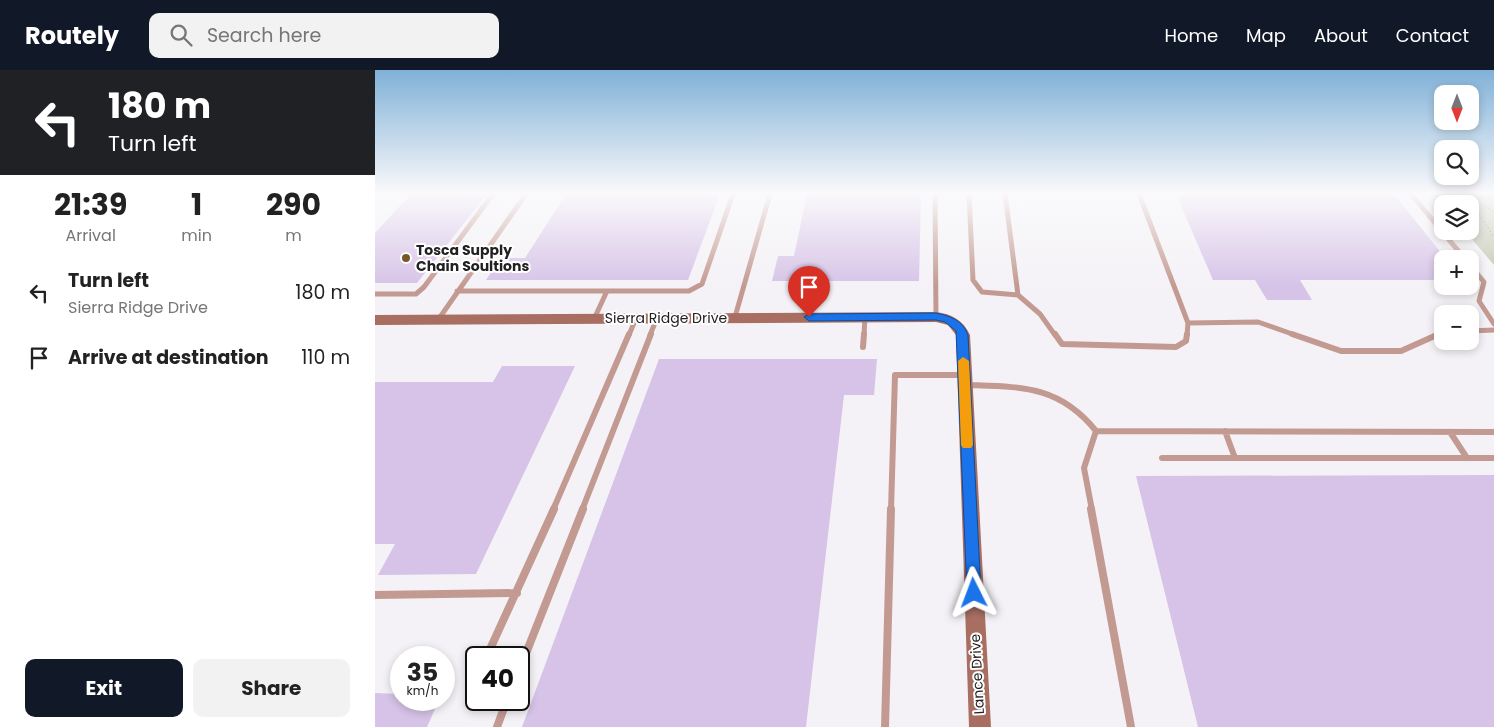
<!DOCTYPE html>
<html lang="en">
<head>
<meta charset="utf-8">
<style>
  body { margin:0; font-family:Poppins,sans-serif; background:#f2f2f2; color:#222; height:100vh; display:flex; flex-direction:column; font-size:19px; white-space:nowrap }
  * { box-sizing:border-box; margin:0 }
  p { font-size:16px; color:#767676 }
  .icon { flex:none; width:28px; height:28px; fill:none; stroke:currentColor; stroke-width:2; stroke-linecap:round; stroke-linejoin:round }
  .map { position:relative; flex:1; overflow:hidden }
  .sheet { display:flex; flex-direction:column; background:#fff; width:375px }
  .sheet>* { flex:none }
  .guide { background:#202124; color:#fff; overflow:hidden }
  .needle { width:32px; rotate:180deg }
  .controls { position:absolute; left:1059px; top:15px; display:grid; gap:10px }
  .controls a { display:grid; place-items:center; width:45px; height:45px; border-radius:10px; background:#fff; box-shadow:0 2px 8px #0003; font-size:25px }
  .speed { position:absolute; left:15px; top:576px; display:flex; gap:10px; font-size:25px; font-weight:700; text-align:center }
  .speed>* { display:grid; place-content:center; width:65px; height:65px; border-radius:50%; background:#fff; box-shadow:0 2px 8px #0003; line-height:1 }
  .speed small { font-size:12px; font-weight:400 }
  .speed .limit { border:2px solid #111; border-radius:8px; background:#fff; color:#111 }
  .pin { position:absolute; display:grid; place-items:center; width:42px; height:42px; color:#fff; margin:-51px -21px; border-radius:50% 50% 50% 0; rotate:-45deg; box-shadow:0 0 5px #0007 }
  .pin .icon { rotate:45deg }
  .me { position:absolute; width:55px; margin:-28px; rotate:357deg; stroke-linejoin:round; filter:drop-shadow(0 0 4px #0008) }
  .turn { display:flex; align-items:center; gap:18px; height:105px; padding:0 25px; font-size:22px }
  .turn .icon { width:65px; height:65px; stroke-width:2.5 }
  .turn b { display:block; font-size:35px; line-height:42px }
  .eta { display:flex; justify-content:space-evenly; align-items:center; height:85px; text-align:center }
  .eta b { font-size:30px; font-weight:700; line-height:35px }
  .cta { display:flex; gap:10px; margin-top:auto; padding:10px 25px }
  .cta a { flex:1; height:58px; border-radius:10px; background:#111827; color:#fff; font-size:20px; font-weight:700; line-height:58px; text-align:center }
  .cta a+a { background:#f2f2f2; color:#222 }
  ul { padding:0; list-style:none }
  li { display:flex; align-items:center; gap:15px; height:65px; padding:0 25px }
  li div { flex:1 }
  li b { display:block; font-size:19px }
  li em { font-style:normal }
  header { display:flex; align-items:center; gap:30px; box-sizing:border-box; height:70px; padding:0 25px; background:#111827; color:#fff }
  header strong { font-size:24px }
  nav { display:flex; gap:28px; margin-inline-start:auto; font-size:18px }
  .search { width:350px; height:45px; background:#f2f2f2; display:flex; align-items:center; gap:12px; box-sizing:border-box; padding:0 18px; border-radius:10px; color:#767676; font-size:19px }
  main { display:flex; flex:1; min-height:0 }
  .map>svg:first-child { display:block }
</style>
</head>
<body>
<header>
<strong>Routely</strong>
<div class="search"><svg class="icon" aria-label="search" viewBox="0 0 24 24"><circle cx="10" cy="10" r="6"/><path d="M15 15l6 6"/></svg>Search here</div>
<nav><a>Home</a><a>Map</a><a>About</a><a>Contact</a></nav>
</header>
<main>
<section class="sheet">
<div class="guide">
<div class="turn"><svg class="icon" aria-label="left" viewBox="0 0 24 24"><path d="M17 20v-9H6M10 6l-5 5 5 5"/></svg><div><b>180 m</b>Turn left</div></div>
</div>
<div class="eta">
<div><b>21:39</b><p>Arrival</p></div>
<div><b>1</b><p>min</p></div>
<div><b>290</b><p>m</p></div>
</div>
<ul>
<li><svg class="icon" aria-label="left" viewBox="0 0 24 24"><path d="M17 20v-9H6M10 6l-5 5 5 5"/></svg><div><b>Turn left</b><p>Sierra Ridge Drive</p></div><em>180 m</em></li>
<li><svg class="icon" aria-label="arrive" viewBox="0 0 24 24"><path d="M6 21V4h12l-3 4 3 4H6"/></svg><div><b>Arrive at destination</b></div><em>110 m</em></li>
</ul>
<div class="cta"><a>Exit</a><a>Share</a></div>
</section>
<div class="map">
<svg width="1119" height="657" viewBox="0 0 1119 657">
  <rect width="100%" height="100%" fill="#f4f2f6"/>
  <path fill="#c2c7af" d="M1058,124H1119V195L1090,161H1095V134L1067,135Z"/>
  <path fill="#d6c3e7" d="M36,124H112L42,213H0V163Z
    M191,124H345L313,210H111L126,188H150Z
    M432,124H546L544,211H397L403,186H419Z
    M801,124H1019L1071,189H1068V210H925L937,230H892L880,210H838Z
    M284,289H502L499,325H469L431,657H147Z
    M127,296H200L101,504L3,505L20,474H0V312H118Z
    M1119,405V657H823L761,406Z
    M0,623L26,624V630H64L52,657H0Z"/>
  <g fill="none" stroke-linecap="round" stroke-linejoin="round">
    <path stroke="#8b898c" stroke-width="1" stroke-dasharray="2 2" stroke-linecap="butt" d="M1089,124L1119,142
      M1093,127L1119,167"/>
    <path stroke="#c39a91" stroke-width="5" d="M560,124L561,247
      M594,124L598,210L607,222L643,225L665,244L680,265
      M630,124L643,225
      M764,124L813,253L883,252L920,265
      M1036,124L1090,189
      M1095,195L1109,212L1104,231L1119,254
      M82,221H314L327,214L358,124
      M0,224H41L49,217L118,124
      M360,247L395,124
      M219,249L232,221
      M63,250L151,124
      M1095,261L1119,260
      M254,265L261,248
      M275,265L282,248
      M489,265L490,247
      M812,265L813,253
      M1061,265L1068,262"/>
    <path stroke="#c39a91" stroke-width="6" d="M680,264L687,274L801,277L811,271L812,264
      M917,264L966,281H1026L1064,264
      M488,277L489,264
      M591,315C646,317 684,315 721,361L1119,362
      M850,361L860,388
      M1075,362L1092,388
      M787,388H1119
      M178,440L254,264
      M207,440L276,264
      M516,440L520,305H589
      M717,440L709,398L721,361"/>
    <path stroke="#c39a91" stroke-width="8" d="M716,439L756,657
      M0,525L142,523
      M111,588L179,439
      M144,601L208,439
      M122,657L132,630
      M510,657L516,439"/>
    <path fill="#a86e62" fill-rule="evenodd" d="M561,242C577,244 588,250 595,265L616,657H594L581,265L573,255L561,252L0,255V245Z"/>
  </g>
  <linearGradient id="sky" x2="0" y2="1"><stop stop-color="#80b1d8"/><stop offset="0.57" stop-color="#faf9fb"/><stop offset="1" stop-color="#faf9fb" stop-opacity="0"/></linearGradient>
  <rect width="1119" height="216" fill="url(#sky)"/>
  <path fill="#1a73e8" stroke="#114b97" d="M561,243C575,246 588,250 593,265L606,523L604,528L599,530L594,528L592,523L581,261L570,252L561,250L434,251L429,247L434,244Z"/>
  <path fill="#f59e0b" d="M588,287L594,291L598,375L596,378H588L586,375L583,291Z"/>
  <circle fill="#78562d" stroke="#fff" stroke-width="2" cx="31" cy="188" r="5"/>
  <g text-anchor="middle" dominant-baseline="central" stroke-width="4" stroke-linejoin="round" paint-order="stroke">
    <g font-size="14" font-weight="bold" fill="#222122" stroke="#fff" text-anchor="start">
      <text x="41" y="180">Tosca Supply<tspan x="41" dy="16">Chain Soultions</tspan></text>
    </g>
    <g font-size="14" fill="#222122" stroke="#fff">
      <text x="291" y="248">Sierra Ridge Drive</text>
      <text transform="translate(602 604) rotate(-93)">Lance Drive</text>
    </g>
  </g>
</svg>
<div class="controls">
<a><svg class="needle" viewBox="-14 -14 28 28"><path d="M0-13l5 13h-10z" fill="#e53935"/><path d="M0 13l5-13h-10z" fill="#767676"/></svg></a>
<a><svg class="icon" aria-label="search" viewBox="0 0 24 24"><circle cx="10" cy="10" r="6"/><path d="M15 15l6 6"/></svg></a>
<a><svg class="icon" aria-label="layers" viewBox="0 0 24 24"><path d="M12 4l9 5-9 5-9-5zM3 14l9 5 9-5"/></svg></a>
<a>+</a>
<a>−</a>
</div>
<div class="speed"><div>35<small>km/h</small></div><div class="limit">40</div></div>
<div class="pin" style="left:434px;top:247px;background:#d93025"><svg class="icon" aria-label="arrive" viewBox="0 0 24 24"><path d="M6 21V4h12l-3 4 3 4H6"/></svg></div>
<svg class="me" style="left:599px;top:523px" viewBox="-20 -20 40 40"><path d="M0-17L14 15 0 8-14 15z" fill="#1a73e8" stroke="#fff" stroke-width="4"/></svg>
</div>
</main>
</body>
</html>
